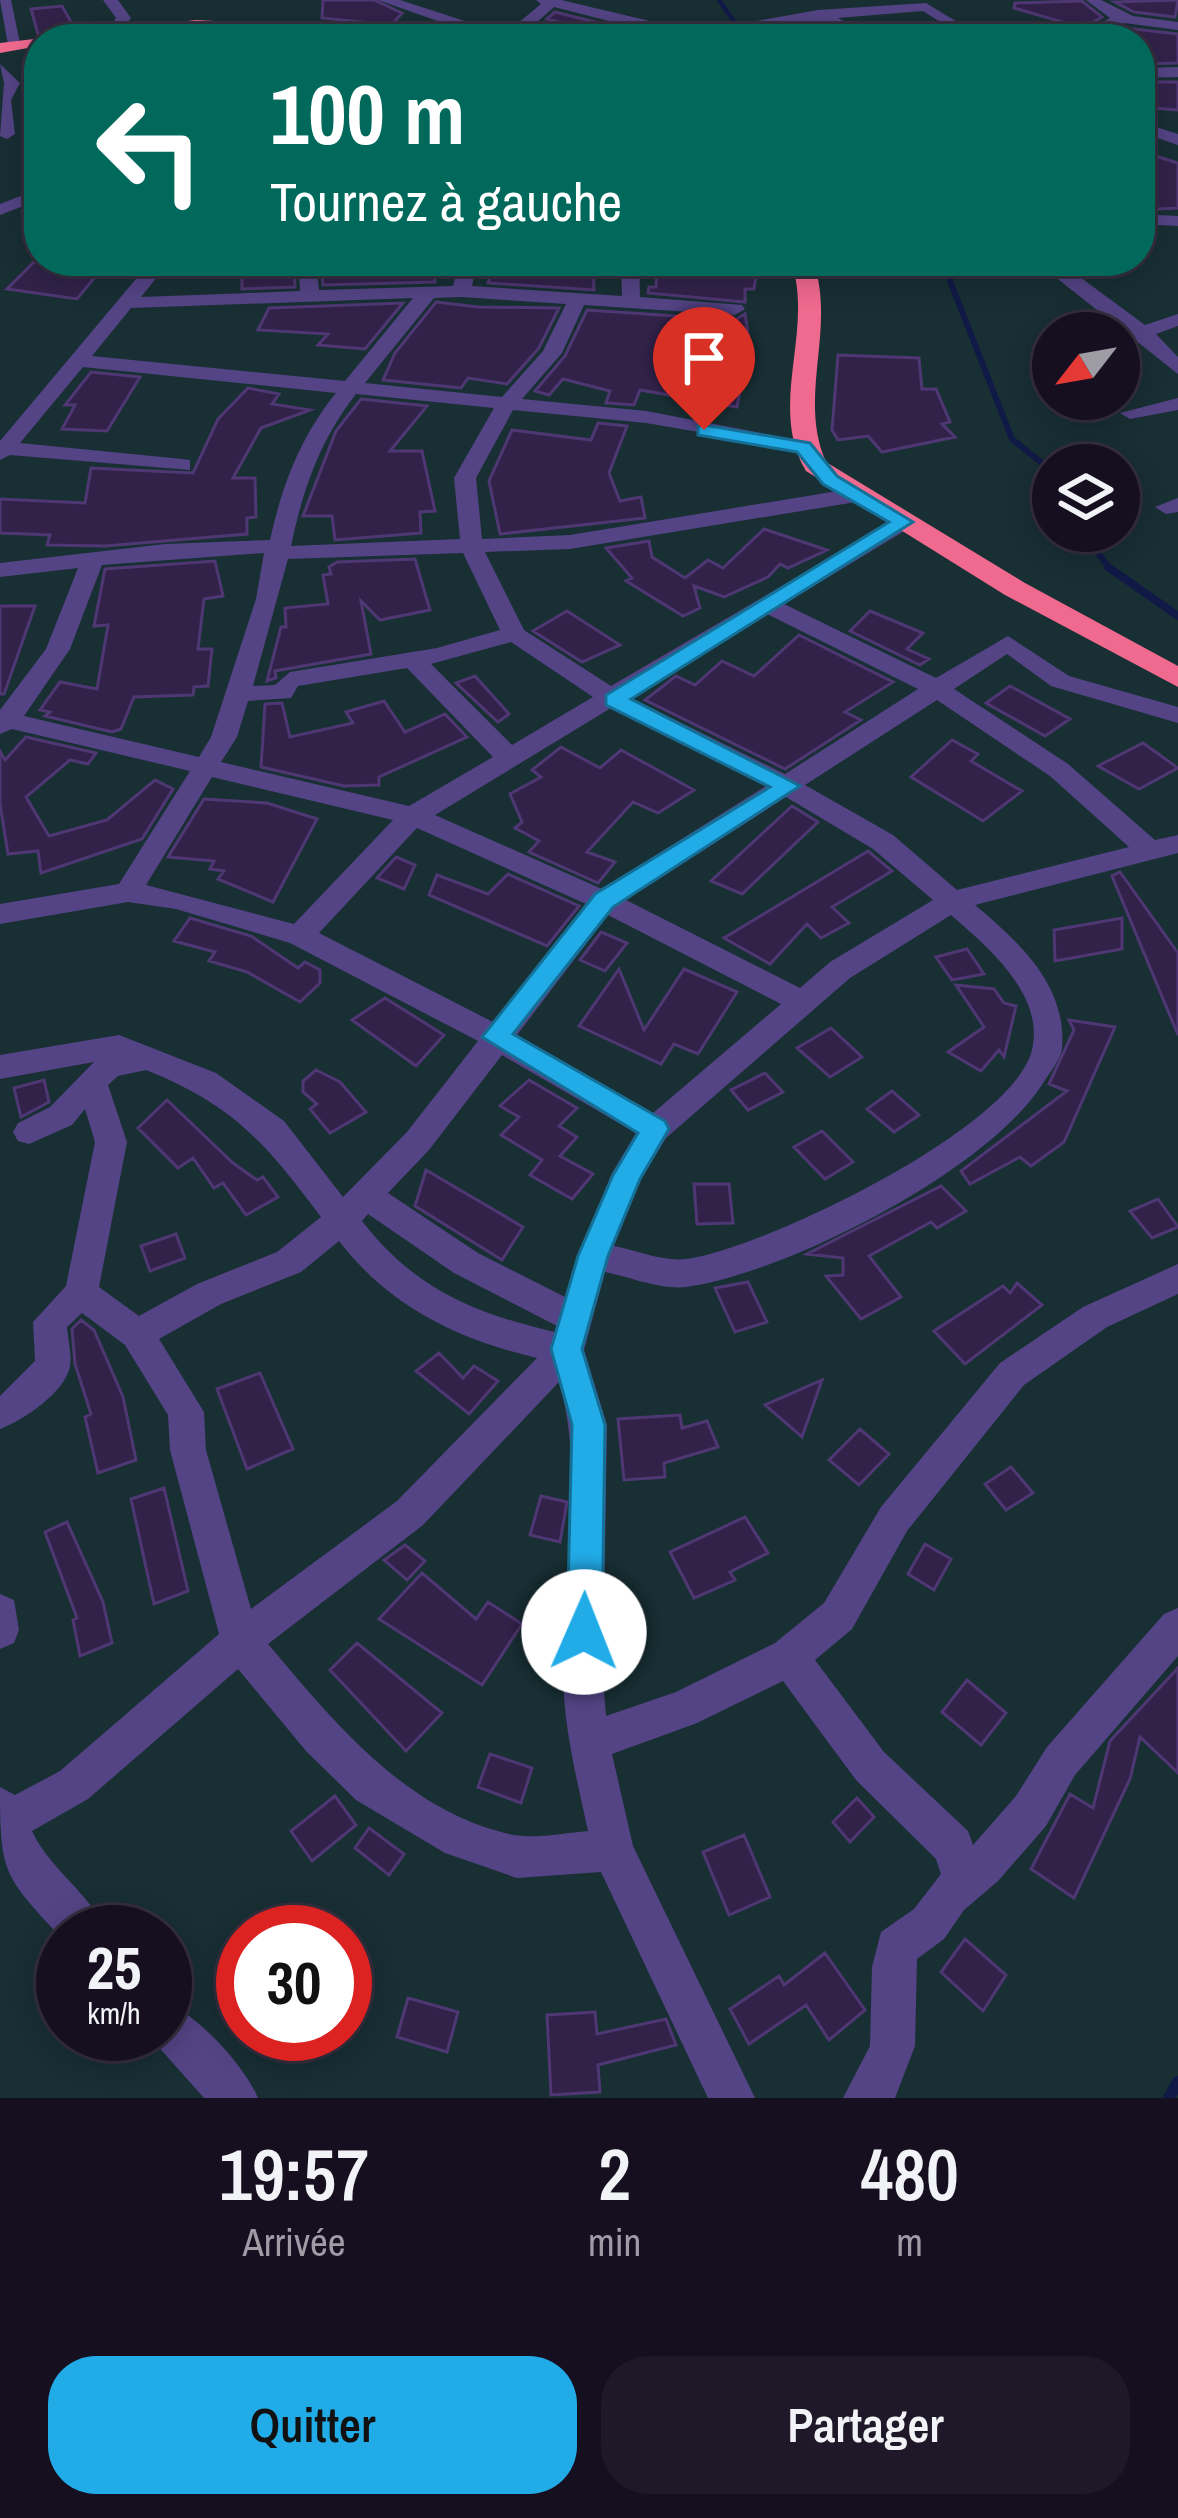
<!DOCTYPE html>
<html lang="fr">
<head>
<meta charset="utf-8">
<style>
  body { margin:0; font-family:"Archivo Narrow",sans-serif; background:#1f1829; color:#f1f3f6; height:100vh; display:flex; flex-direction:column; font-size:45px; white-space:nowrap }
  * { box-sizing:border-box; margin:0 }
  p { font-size:39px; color:#9e9ca5 }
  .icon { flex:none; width:66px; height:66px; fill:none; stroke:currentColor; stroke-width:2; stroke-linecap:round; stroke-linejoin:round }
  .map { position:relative; height:2098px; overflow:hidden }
  .details { display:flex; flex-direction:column; background:#160f20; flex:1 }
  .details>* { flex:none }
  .hud { position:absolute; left:24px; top:24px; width:1131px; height:252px; border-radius:48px; box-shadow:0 6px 30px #0003,0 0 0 3px #352f3e; background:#00695c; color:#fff; overflow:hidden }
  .needle { width:78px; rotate:239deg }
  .buttons { position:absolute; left:1032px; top:312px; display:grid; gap:24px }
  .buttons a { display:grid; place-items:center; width:108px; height:108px; border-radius:50%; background:#160f20; box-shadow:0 6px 30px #0003,0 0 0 3px #352f3e; font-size:60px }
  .speed { position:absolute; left:36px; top:1905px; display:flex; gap:24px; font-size:60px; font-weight:700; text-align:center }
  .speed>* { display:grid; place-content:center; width:156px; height:156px; border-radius:50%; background:#160f20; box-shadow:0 6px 30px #0003,0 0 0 3px #352f3e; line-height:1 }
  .speed small { font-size:30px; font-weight:400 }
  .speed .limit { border:18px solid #d22; background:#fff; color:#111 }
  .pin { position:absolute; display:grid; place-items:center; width:102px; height:102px; color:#fff; margin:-123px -51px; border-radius:50% 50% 50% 0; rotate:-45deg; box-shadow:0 0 12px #0007 }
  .pin .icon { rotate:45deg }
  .me { position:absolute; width:132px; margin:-66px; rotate:1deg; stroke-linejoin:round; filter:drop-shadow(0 0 9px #0008) }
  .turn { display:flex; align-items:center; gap:42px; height:252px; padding:0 48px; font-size:54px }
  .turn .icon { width:156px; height:156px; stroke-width:2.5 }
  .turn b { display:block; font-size:84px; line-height:102px }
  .eta { display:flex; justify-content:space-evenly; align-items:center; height:204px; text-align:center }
  .eta b { font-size:72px; font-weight:600; line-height:84px }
  .action { display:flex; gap:24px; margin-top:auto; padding:24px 48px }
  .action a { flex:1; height:138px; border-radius:48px; background:#21ace8; color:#111; font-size:48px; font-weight:600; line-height:138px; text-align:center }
  .action a+a { background:#1f1829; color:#f1f3f6 }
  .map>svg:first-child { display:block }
</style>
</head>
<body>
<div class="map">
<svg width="1178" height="2098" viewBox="0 0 1178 2098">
  <rect width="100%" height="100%" fill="#1d142b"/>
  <path fill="#182f34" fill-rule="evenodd" d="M0,0H1178V2098H0ZM39,39H1140V261H39ZM1053,333H1119V399H1053ZM1053,465H1119V531H1053ZM63,1932H165V2034H63ZM243,1932H345V2034H243Z"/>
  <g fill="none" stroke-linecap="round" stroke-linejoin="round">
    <path stroke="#111a47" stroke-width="4.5" d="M719,0L746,39"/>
    <path stroke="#111a47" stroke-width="6" d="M957,261L950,281L1012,439L1053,472
      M1081,531L1111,570"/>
    <path stroke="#111a47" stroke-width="8" d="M1108,567L1178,616"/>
    <path stroke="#111a47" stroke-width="12" d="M1169,2098L1178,2082"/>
  </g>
  <path fill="#32224a" stroke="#4f3773" stroke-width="3" d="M323,0H374L402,13L392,25L322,18Z
    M1178,0L1175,17L1134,12L1115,2Z
    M1082,1L1102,17L1083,28L1014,8L1015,3Z
    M62,6L75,29L38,34L31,9Z
    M555,12L635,32L625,39L547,19Z
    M1125,28L1178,34V63L1140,64V39L1109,36Z
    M1140,82H1178V110L1140,107Z
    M1140,151L1178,163V208L1140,210Z
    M35,261H108L77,299L7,289Z
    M242,261H294L295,287L242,289Z
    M321,261H433L435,282L323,285Z
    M496,261H593L594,290L488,283Z
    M657,261H758L754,289H745V302L648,293L649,287H656Z
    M436,302L478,307L559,308L539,348L507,384L468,378L461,388L383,380L395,353Z
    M403,303L365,349L318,345L328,334L258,330L269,308Z
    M587,310L735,320L745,314L749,340L737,407L640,390L634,405L606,403L610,391L563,379L549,395L535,391L565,356Z
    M838,355L919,358L922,389H936L950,422L942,424L955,437L882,452L868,436L838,440L832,430Z
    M91,372L140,377L107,431L62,429L75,405H65Z
    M248,388L279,394L272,404L310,410L261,428L233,478H255L256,517L247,518V534L105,546L47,545L50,535L0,533V499L85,503L91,468L193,473L218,419Z
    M361,399L427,406L390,451H422L435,511L420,512L421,533L335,540L332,516H303L336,431Z
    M598,423L627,426L609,473L620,501L641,497L645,518L500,534L489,481L512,430L591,440Z
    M764,529L827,550L788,568L780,564L768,577L724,597L694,586L700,608L683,616L626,581L632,578L606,548L649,541L652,557L685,578L708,560L723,568Z
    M415,559L430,610L380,620L361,601L371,654L275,671L276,678L267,681L281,627H286L285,608L328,604L323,575L331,574L329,567L337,562Z
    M215,561L223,596L204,599L198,649H212L208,686L194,687L193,695L134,697L121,729L112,732L45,716L50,712L40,710L60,682L97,689L108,625L94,626L105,569Z
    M0,606H35L4,694H0Z
    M567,611L620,645L582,662L533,631Z
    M870,611L923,633L907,649L929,659L920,665L850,631Z
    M799,635L893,682L845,712L861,720L785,769L645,700L676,676L695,685L722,661L754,676Z
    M475,676L509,714L498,722L456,683Z
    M1010,686L1070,719L1045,736L986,703Z
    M384,701L405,732L445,714L467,737L379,777V785L344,786L261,767L265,704L282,703L290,737L353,723L346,712Z
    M26,737L96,753L88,764L70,760L26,797L49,836L107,820L155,780L173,789L142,839L41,873L38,851L8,854L0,804V751L5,760Z
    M952,740L978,754L971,761L1022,791L983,821L911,777Z
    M1143,743L1178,768L1139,789L1098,766Z
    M561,747L600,768L621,750L694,790L658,813L633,802L587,852L615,862L598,883L529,852L539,841L515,828L522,822L510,794L541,777L532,770Z
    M204,799L267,803L317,819L273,902L218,879L224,871L210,869L214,861L168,857Z
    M792,806L818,822L742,894L711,881Z
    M868,851L892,871L832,907L849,923L821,938L807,924L770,964L724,938Z
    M396,857L415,865L404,889L377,878Z
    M1120,872L1178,953V1035L1112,876Z
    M508,874L579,906L547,946L429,895L437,875L488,894Z
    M190,918L251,936L298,968L305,962L320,970V983L300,1002L247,972L209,961L215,952L174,941Z
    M1122,918V949L1055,961L1054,930Z
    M601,932L627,943L605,971L580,960Z
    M967,949L984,974L952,980L936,957Z
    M619,969L644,1030L684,969L737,992L698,1054L674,1044L661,1064L579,1026Z
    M956,985L994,989L1004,1003L1016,1006L1004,1057L999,1050L981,1071L948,1052L984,1027Z
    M385,998L444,1035L416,1066L352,1020Z
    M1069,1020L1115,1027L1064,1142L1031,1166L1020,1157L970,1184L961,1171L1067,1091L1049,1084L1074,1030Z
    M831,1028L862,1057L830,1077L797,1048Z
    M316,1070L340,1082L366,1112L330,1133L310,1109L317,1104L303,1092V1081Z
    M765,1073L783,1092L748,1110L731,1090Z
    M44,1080L49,1102L21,1117L14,1088Z
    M529,1080L577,1108L559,1126L577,1137L560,1156L593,1174L572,1199L530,1175L542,1160L501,1135L519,1117L500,1106Z
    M892,1091L919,1115L894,1132L867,1109Z
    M167,1100L233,1163L257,1180L263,1177L278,1197L246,1215L223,1183L214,1188L193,1158L178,1168L138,1128Z
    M822,1131L853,1162L825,1179L794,1147Z
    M426,1170L523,1227L502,1260L415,1206Z
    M694,1184H729L733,1223L697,1224Z
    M941,1186L966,1211L937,1228L931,1222L869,1256L901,1297L861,1319L826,1276L843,1275V1258L807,1254Z
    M1158,1199L1178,1227L1152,1238L1130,1211Z
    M176,1234L185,1258L150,1271L141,1246Z
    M748,1282L767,1322L735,1332L715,1288Z
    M1017,1283L1042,1305L965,1364L934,1331L1003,1286L1010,1293Z
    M81,1320L94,1330L123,1397L136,1460L98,1473L85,1417L91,1414L75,1364L72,1329Z
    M439,1353L463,1378L474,1366L498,1381L469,1414L416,1371Z
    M260,1373L293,1449L247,1469L217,1389Z
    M822,1380L802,1437L765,1405Z
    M680,1415L682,1428L707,1421L718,1447L664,1463L665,1477L624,1480L618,1419Z
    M860,1429L889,1454L859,1485L829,1460Z
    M1011,1467L1033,1493L1006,1510L985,1484Z
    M164,1488L188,1591L154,1604L131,1499Z
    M541,1496L567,1502L560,1542L530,1535Z
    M745,1517L768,1553L730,1572L735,1580L694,1598L670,1552Z
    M67,1522L103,1602L112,1643L80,1656L73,1620L77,1618L45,1532Z
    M925,1544L951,1559L934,1590L908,1574Z
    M405,1545L425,1561L407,1580L384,1560Z
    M422,1573L476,1619L488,1602L522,1624L482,1685L379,1619Z
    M357,1643L442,1713L406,1751L330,1670Z
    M1178,1668V1773L1140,1737L1130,1779L1074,1898L1031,1869L1070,1794L1093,1808L1110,1741Z
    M967,1680L1006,1713L981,1745L942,1712Z
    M490,1754L532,1768L521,1803L478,1787Z
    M335,1796L356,1825L312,1861L291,1831Z
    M857,1798L874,1817L850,1842L833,1822Z
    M369,1828L404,1854L389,1875L355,1848Z
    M744,1835L770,1897L729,1915L703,1852Z
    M965,1939L1006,1975L983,2011L941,1972Z
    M825,1953L865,2010L829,2040L806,2005L749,2044L730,2009L779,1976L784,1985Z
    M408,1998L458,2012L447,2052L397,2037Z
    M595,2012L597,2034L666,2019L676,2045L598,2065L600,2092L551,2095L547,2015Z"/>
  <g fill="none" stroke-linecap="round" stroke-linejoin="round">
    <path fill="#544485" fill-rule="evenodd" d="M0,0H11L21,48L8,45Z
      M103,0H118L131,18L119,33L107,30L116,18Z
      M378,0H400L505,34L541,4L536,0H561L696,32L818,10L926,3L985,39H967L923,11L838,18L874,39H855L820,21L713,39H680L554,7L518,39H489Z
      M1086,0H1101L1133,16L1178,22V30L1124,23L1092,39H1072L1110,18Z
      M0,64L20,83L11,100L15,134L7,139L0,136L4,83Z
      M1178,67V77L1140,78V68Z
      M1140,122L1178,134V145L1140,132Z
      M39,189V200L0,215V204Z
      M1140,214L1178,216V226L1140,224Z
      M151,261H170L141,297L300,291L298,261H316L319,290L453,286L459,261H477L472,286L622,296L621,261H639L640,297L742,305L745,309L735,315L584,305L562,353L522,399L646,411L803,441L810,443V451L646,423L513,410L476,478L482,539L570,535L856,488L867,495L856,502L570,549L485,552L524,630L611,686L903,515L911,517V527L784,604L936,678L1008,636L1069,676L1178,707V723L1051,686L1007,654L954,689L1068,764L1155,840L1178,835V853L975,905C1019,942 1067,985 1062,1048C1061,1059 1051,1071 1045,1080C993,1168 788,1273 686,1287C662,1290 629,1277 605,1272L584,1350L607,1425L603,1679L606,1716L676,1692L775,1643L824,1603L881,1507L1000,1363L1083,1307L1178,1264V1294L1107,1327L1024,1385L907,1531L852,1629L815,1660L884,1752L968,1831L973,1845L1016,1796L1047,1747L1164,1614L1178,1608V1656L1075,1775L1046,1826L998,1881L964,1910L944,1939L917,1959L915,2046L895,2098H843L870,2046L872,1967L881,1932L914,1909L941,1874L936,1859L856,1780L783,1681L697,1723L612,1754L633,1846L755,2098H708L601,1872L517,1878L445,1853L356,1800L306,1751L238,1669L88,1799L32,1831C50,1870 90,1893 107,1932H63V1940C4,1875 0,1876 0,1787L15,1795L60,1771L219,1634L170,1450L168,1415L125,1345L82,1313L67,1327C68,1339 72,1355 70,1366C66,1392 22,1421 0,1429V1396L35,1361L33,1322L66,1286L95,1142L85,1109L72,1125L29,1144L18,1141L13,1132L18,1123L50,1107L94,1062L0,1079V1055L119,1035L216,1073L284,1121L343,1197L407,1132L478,1041L290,943L176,909L128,902L0,924V904L119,884L190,771L12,729L0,734V710L46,649L78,568L0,577V563L165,544L270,540C282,485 301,436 336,393L83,367L20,443L182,459L190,460V470L10,455L0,460V441ZM461,297L566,304L543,351L502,397L365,383L434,298ZM413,298L345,381L92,356L131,308ZM356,394L494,408L454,478L460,539L291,546C303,489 320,440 356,394ZM264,553L256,599L211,737L199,757L24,716L70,649L102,565ZM463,553L500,630L437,648L290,672L275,685L253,686L288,559ZM767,614L918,689L785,774L629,697ZM511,642L593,697L512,745L431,664ZM407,668L493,757L409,806L221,762L237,737L248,701L291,698L298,686ZM937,700L1050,776L1129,847L957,890L893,835L805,785ZM611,708L766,786L602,889L435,815ZM212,777L393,820L294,924L146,885ZM786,797L873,849L933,900L830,962L800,988L626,900ZM417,828L586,904L493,1022L319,933ZM608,915L781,1004L653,1113L517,1035ZM951,915C988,947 1045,995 1032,1050C1013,1129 762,1249 686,1259C664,1262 635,1250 614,1246L641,1179L666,1138L850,978ZM502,1055L636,1133L611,1175L565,1297L478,1253L388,1193L429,1150ZM146,1070C234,1105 266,1144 321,1217L277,1252L197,1284L139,1316L99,1287L127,1142L108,1085L118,1076ZM368,1214L454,1273L557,1326L555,1332C473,1313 415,1289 362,1221ZM339,1241C390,1307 457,1339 537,1358L397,1501L251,1609L206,1450L204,1412L159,1339L221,1304L301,1272ZM559,1382C586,1475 563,1580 563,1676C564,1729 577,1780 588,1831C565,1833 536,1839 514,1835C407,1813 334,1722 268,1644L423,1525Z
      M1047,261H1065L1069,269L1145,325L1178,314V326L1156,334L1178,357V374L1054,276Z
      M1178,398V410L1130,419L1120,413Z
      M1178,498V512L1166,514L1155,507Z
      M0,1594L14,1600L19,1630L14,1643L0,1649Z
      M165,2002C198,2015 244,2065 258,2098H204L147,2034H165Z"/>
    <path fill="#f0698e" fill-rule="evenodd" d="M196,20L461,34L470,39L196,30L39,39V46L0,53V43Z
      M791,261H813C837,328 797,397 826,462L1025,583L1178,666V687L1005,595L806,471C767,406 815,331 791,261Z"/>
  </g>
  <path fill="#21ace8" stroke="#157097" stroke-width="3" d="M704,425L810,443L837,476L913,522L631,699L800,786L613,907L513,1034L665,1121L669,1129L640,1179L608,1256L582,1349L605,1425L602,1632L597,1644L584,1649L572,1644L567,1632L572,1425L551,1349L578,1256L613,1175L638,1133L482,1037L595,894L770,787L606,705V695L889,522L823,484L797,452L698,435V426Z"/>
</svg>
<div class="buttons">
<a><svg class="needle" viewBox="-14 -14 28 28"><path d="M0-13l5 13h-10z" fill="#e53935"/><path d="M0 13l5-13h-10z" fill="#9e9ca5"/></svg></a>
<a><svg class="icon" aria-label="layers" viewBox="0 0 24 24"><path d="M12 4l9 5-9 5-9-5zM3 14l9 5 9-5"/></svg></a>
</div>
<div class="speed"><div>25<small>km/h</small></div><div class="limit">30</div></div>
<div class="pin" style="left:704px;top:430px;background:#d93025"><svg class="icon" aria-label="arrive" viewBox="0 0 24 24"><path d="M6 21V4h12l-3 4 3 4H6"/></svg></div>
<svg class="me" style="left:584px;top:1632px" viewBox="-20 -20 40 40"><circle r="19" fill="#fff"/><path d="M0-13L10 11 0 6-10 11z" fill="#21ace8"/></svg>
<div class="hud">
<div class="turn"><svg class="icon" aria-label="left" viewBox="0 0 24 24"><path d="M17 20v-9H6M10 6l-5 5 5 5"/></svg><div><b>100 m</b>Tournez à gauche</div></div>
</div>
</div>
<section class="details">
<div class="eta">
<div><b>19:57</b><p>Arrivée</p></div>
<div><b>2</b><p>min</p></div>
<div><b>480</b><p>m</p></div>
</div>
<div class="action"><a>Quitter</a><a>Partager</a></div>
</section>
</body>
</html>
